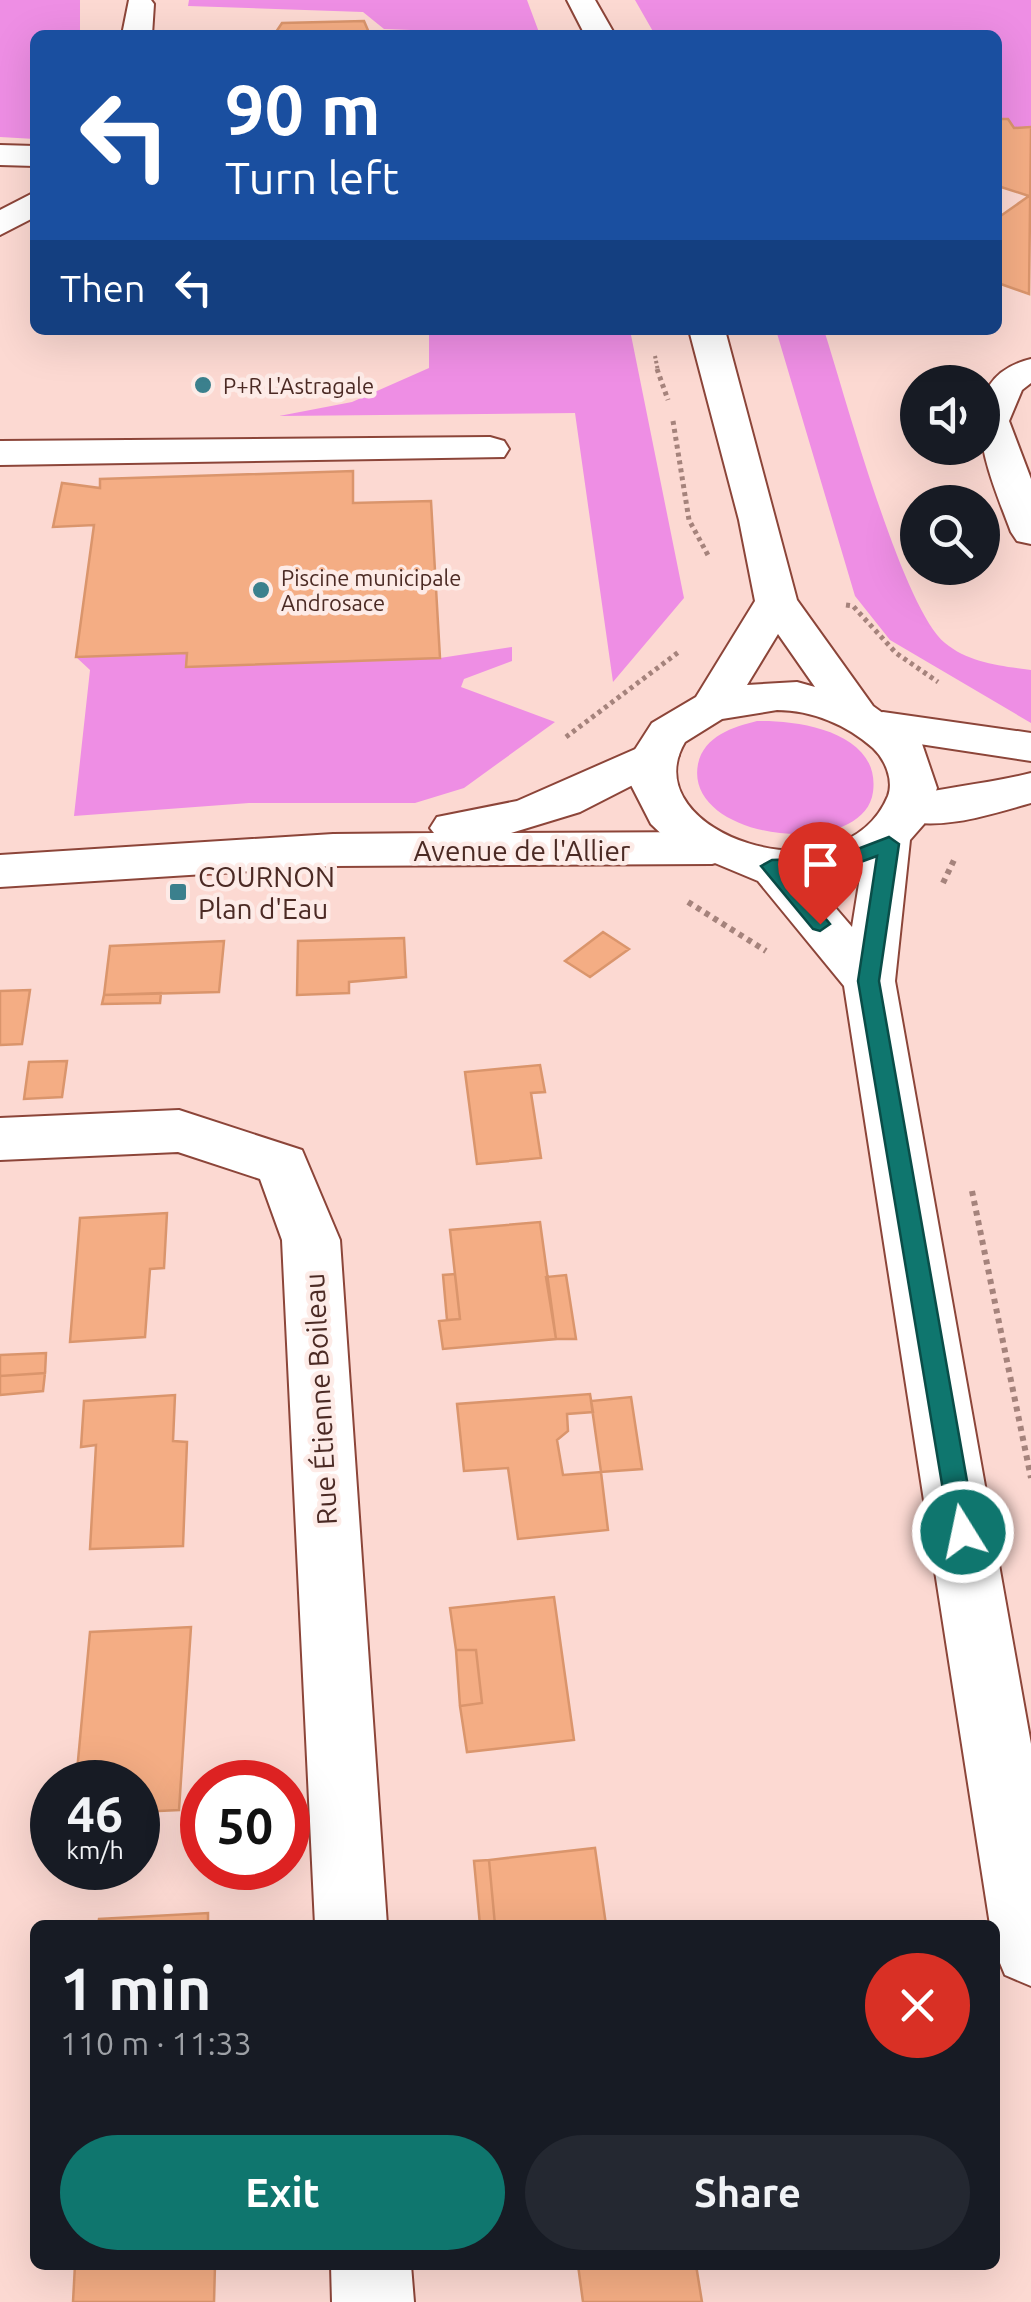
<!DOCTYPE html>
<html lang="en">
<head>
<meta charset="utf-8">
<style>
  body { margin:0; font-family:Ubuntu,sans-serif; background:#242831; color:#f1f3f6; height:100vh; display:flex; flex-direction:column; font-size:38px; white-space:nowrap }
  * { box-sizing:border-box; margin:0 }
  p { font-size:32px; color:#9ea1a6 }
  .icon { flex:none; width:55px; height:55px; fill:none; stroke:currentColor; stroke-width:2; stroke-linecap:round; stroke-linejoin:round }
  .map { position:relative; flex:1; overflow:hidden }
  .drawer { position:absolute; left:30px; top:1920px; width:970px; height:350px; display:flex; flex-direction:column; background:#171b24; border-radius:15px; box-shadow:0 10px 40px #0002 }
  .drawer>* { flex:none }
  .guide { position:absolute; left:30px; top:30px; width:972px; height:305px; border-radius:15px; box-shadow:0 10px 40px #0002; background:#1a4fa0; color:#fff; overflow:hidden }
  .fabs { position:absolute; left:900px; top:365px; display:grid; gap:20px }
  .fabs a { display:grid; place-items:center; width:100px; height:100px; border-radius:50%; background:#171b24; box-shadow:0 10px 40px #0002; font-size:50px }
  .speed { position:absolute; left:30px; top:1760px; display:flex; gap:20px; font-size:50px; font-weight:700; text-align:center }
  .speed>* { display:grid; place-content:center; width:130px; height:130px; border-radius:50%; background:#171b24; box-shadow:0 10px 40px #0002; line-height:1 }
  .speed small { font-size:25px; font-weight:400 }
  .speed .limit { border:15px solid #d22; background:#fff; color:#111 }
  .pin { position:absolute; display:grid; place-items:center; width:85px; height:85px; color:#fff; margin:-102px -42px; border-radius:50% 50% 50% 0; rotate:-45deg; box-shadow:0 0 10px #0007 }
  .pin .icon { rotate:45deg }
  .me { position:absolute; width:110px; margin:-55px; rotate:350deg; stroke-linejoin:round; filter:drop-shadow(0 0 8px #0008) }
  .turn { display:flex; align-items:center; gap:35px; height:210px; padding:0 30px; font-size:45px }
  .turn .icon { width:130px; height:130px; stroke-width:2.5 }
  .turn b { display:block; font-size:70px; line-height:85px }
  .then { display:flex; align-items:center; height:95px; padding:0 30px; background:#0003; gap:20px; font-size:38px }
  .round { display:grid; place-items:center; flex:none; width:105px; height:105px; border-radius:52px; background:#242831 }
  .overview { display:flex; align-items:center; justify-content:space-between; height:170px; padding:0 30px }
  h1 { font-size:60px; font-weight:700; line-height:75px }
  .button { display:flex; gap:20px; margin-top:auto; padding:20px 30px }
  .button a { flex:1; height:115px; border-radius:60px; background:#0f766e; color:#fff; font-size:40px; font-weight:700; line-height:115px; text-align:center }
  .button a+a { background:#242831; color:#f1f3f6 }
  .map>svg:first-child { display:block }
</style>
</head>
<body>
<div class="map">
<svg width="1031" height="2302" viewBox="0 0 1031 2302">
  <rect width="100%" height="100%" fill="#fcd9d2"/>
  <path fill="#ee8ee4" d="M0,0H80V35H35V139L0,137Z
    M189,0H527L540,35L384,29L363,12L188,6Z
    M635,0H1031V127L998,128V35H655Z
    M429,330H630L684,598L613,682L575,413L279,416L352,402L429,368Z
    M776,330H824C844,392 902,608 945,643C969,663 1001,666 1031,670V723L890,640L855,596Z
    M512,647V661L464,679L461,687L555,722L464,788L415,803H249L74,816L90,670L76,657L187,653L186,667L440,658Z
    M757,721C799,720 881,732 873,792C864,861 683,841 698,764C704,736 733,727 757,721Z"/>
  <path fill="#f4ad84" stroke="#da956c" stroke-width="2.5" d="M364,21L370,35H274L282,23Z
    M998,119H1008L1014,128L1031,127L1029,294L998,283V214L1002,215L1029,196L998,186Z
    M353,471V503L431,501L440,658L186,667L187,653L76,657L94,525L53,527L62,483L100,488V479Z
    M603,932L629,949L590,977L565,961Z
    M404,938L406,977L349,982V993L297,995L298,941Z
    M224,941L219,992L104,995L110,946Z
    M30,990L22,1044L0,1045V991Z
    M161,993L160,1003L102,1004L104,995Z
    M67,1061L62,1097L24,1099L29,1062Z
    M540,1065L545,1092L531,1093L541,1158L477,1164L465,1072Z
    M167,1213L164,1268L150,1269L145,1337L70,1342L80,1218Z
    M540,1222L556,1339L443,1349L439,1321L460,1319L450,1230Z
    M455,1274L460,1319L447,1320L443,1275Z
    M566,1275L576,1339H556L546,1277Z
    M46,1353L45,1373L0,1376V1355Z
    M45,1373L43,1391L0,1395V1376Z
    M590,1394L593,1412L567,1414L568,1431L557,1440L563,1475L601,1472L608,1530L518,1539L508,1468L464,1471L457,1404Z
    M175,1395L173,1441L187,1442L183,1546L90,1549L96,1445L81,1447L84,1401Z
    M631,1397L642,1469L601,1472L591,1401Z
    M554,1597L574,1740L467,1752L460,1706L482,1703L476,1650H456L450,1608Z
    M191,1627L179,1810L138,1812V1782H76L90,1632Z
    M456,1650H476L482,1703L460,1706Z
    M595,1848L606,1925H495L489,1860Z
    M489,1860L495,1925H480L474,1861Z
    M208,1913V1925H98L99,1919Z
    M75,2265H215L214,2302H73Z
    M578,2265H696L702,2302H583Z"/>
  <g fill="none" stroke-linecap="round" stroke-linejoin="round">
    <g stroke="#8c4539" stroke-width="4">
      <path id="minor" d="M129,0H151L154,4L152,35H122Z
        M0,145L35,146V166L0,165Z
        M35,192V217L0,235V210Z
        M1031,359V383L1022,390L1009,421L1031,479V544L1017,541L1011,532C990,475 945,380 1031,359Z
        M490,437L504,441L509,449L504,457L0,465V441Z
        M883,712L1031,733V761L867,736L860,726L867,716Z
        M656,740L672,745L679,755L672,765L580,812L511,833L712,832L729,837L736,848L729,859L712,864L333,866L0,887V855L333,834L434,833L430,828L437,817L517,801Z
        M1031,773V803C991,814 942,831 901,820L894,809L901,798C944,787 988,784 1031,773Z
        M179,1110L302,1150L340,1240L387,1925H315L282,1240L260,1179L178,1152L0,1160V1118Z
        M331,2265H411L414,2302H332Z"/>
    </g>
    <g stroke="#8c4539" stroke-width="4">
      <path id="major" d="M567,0H595L615,35H585Z
        M689,330H725L797,600L873,706L921,741L937,788L924,824L910,840L895,981L1031,1744V1986L1005,1975L995,1951V1925H990L844,986L758,881L674,846L651,824L631,785L634,751L652,723L696,697L755,601L739,520ZM778,634L815,687L797,682L747,685ZM777,710C812,710 847,725 873,748C885,759 894,780 888,796C843,904 631,833 685,742L722,719ZM861,871L852,927L815,884Z"/>
    </g>
    <path stroke="#a5837c" stroke-width="4" stroke-dasharray="2.5 2.5" stroke-linecap="butt" d="M655,356L658,371"/>
    <path stroke="#a5837c" stroke-width="5" stroke-dasharray="4 4" stroke-linecap="butt" d="M657,369L668,400
      M673,421L689,520L709,557
      M846,605L853,606L896,653L938,682
      M566,737L680,651"/>
    <path stroke="#a5837c" stroke-width="6" stroke-dasharray="5 5" stroke-linecap="butt" d="M943,883L955,858
      M688,902L766,951
      M972,1191L1031,1478"/>
    <use href="#minor" fill="#fff" fill-rule="evenodd"/>
    <use href="#major" fill="#fff" fill-rule="evenodd"/>
  </g>
  <path fill="#0f766e" stroke="#0a4d48" stroke-width="2.5" d="M889,837L899,844L879,981L976,1532L972,1540L963,1543L953,1540L950,1532L858,981L877,856L836,871L788,873L830,924L820,931L813,929L761,866L772,860L834,858Z"/>
  <g fill="#3b808d" stroke="#fdebe7" stroke-width="4">
    <circle cx="203" cy="385" r="10"/>
    <circle cx="261" cy="590" r="10"/>
    <rect x="168" y="882" width="20" height="20" rx="5"/>
  </g>
  <g text-anchor="middle" dominant-baseline="central" stroke-width="9" stroke-linejoin="round" paint-order="stroke">
    <g font-size="22" fill="#4b2a24" stroke="#fdebe7" text-anchor="start">
      <text x="223" y="385">P+R L'Astragale</text>
      <text x="281" y="577">Piscine municipale<tspan x="281" dy="25">Androsace</tspan></text>
    </g>
    <g font-size="28" fill="#4b2a24" stroke="#fdebe7">
      <text x="522" y="850">Avenue de l'Allier</text>
      <text transform="translate(320 1399) rotate(-93)">Rue Étienne Boileau</text>
    </g>
    <g font-size="28" fill="#4b2a24" stroke="#fdebe7" text-anchor="start">
      <text x="198" y="876">COURNON<tspan x="198" dy="32">Plan d'Eau</tspan></text>
    </g>
  </g>
</svg>
<div class="fabs">
<a><svg class="icon" aria-label="sound" viewBox="0 0 24 24"><path d="M4 9h4l5-4v14l-5-4H4zM17 9q2 3 0 6"/></svg></a>
<a><svg class="icon" aria-label="search" viewBox="0 0 24 24"><circle cx="10" cy="10" r="6"/><path d="M15 15l6 6"/></svg></a>
</div>
<div class="speed"><div>46<small>km/h</small></div><div class="limit">50</div></div>
<div class="pin" style="left:820px;top:924px;background:#d93025"><svg class="icon" aria-label="arrive" viewBox="0 0 24 24"><path d="M6 21V4h12l-3 4 3 4H6"/></svg></div>
<svg class="me" style="left:963px;top:1532px" viewBox="-20 -20 40 40"><circle r="17" fill="#0f766e" stroke="#fff" stroke-width="3"/><path d="M0-11L8 9 0 5-8 9z" fill="#fff"/></svg>
<div class="guide">
<div class="turn"><svg class="icon" aria-label="left" viewBox="0 0 24 24"><path d="M17 20v-9H6M10 6l-5 5 5 5"/></svg><div><b>90 m</b>Turn left</div></div>
<div class="then">Then<svg class="icon" aria-label="left" viewBox="0 0 24 24"><path d="M17 20v-9H6M10 6l-5 5 5 5"/></svg></div>
</div>
<section class="drawer">
<div class="overview"><div><h1>1 min</h1><p>110 m · 11:33</p></div><a class="round" style="background:#d93025;color:#fff"><svg class="icon" aria-label="close" viewBox="0 0 24 24"><path d="M6 6l12 12M18 6L6 18"/></svg></a></div>
<div class="button"><a>Exit</a><a>Share</a></div>
</section>
</div>
</body>
</html>
